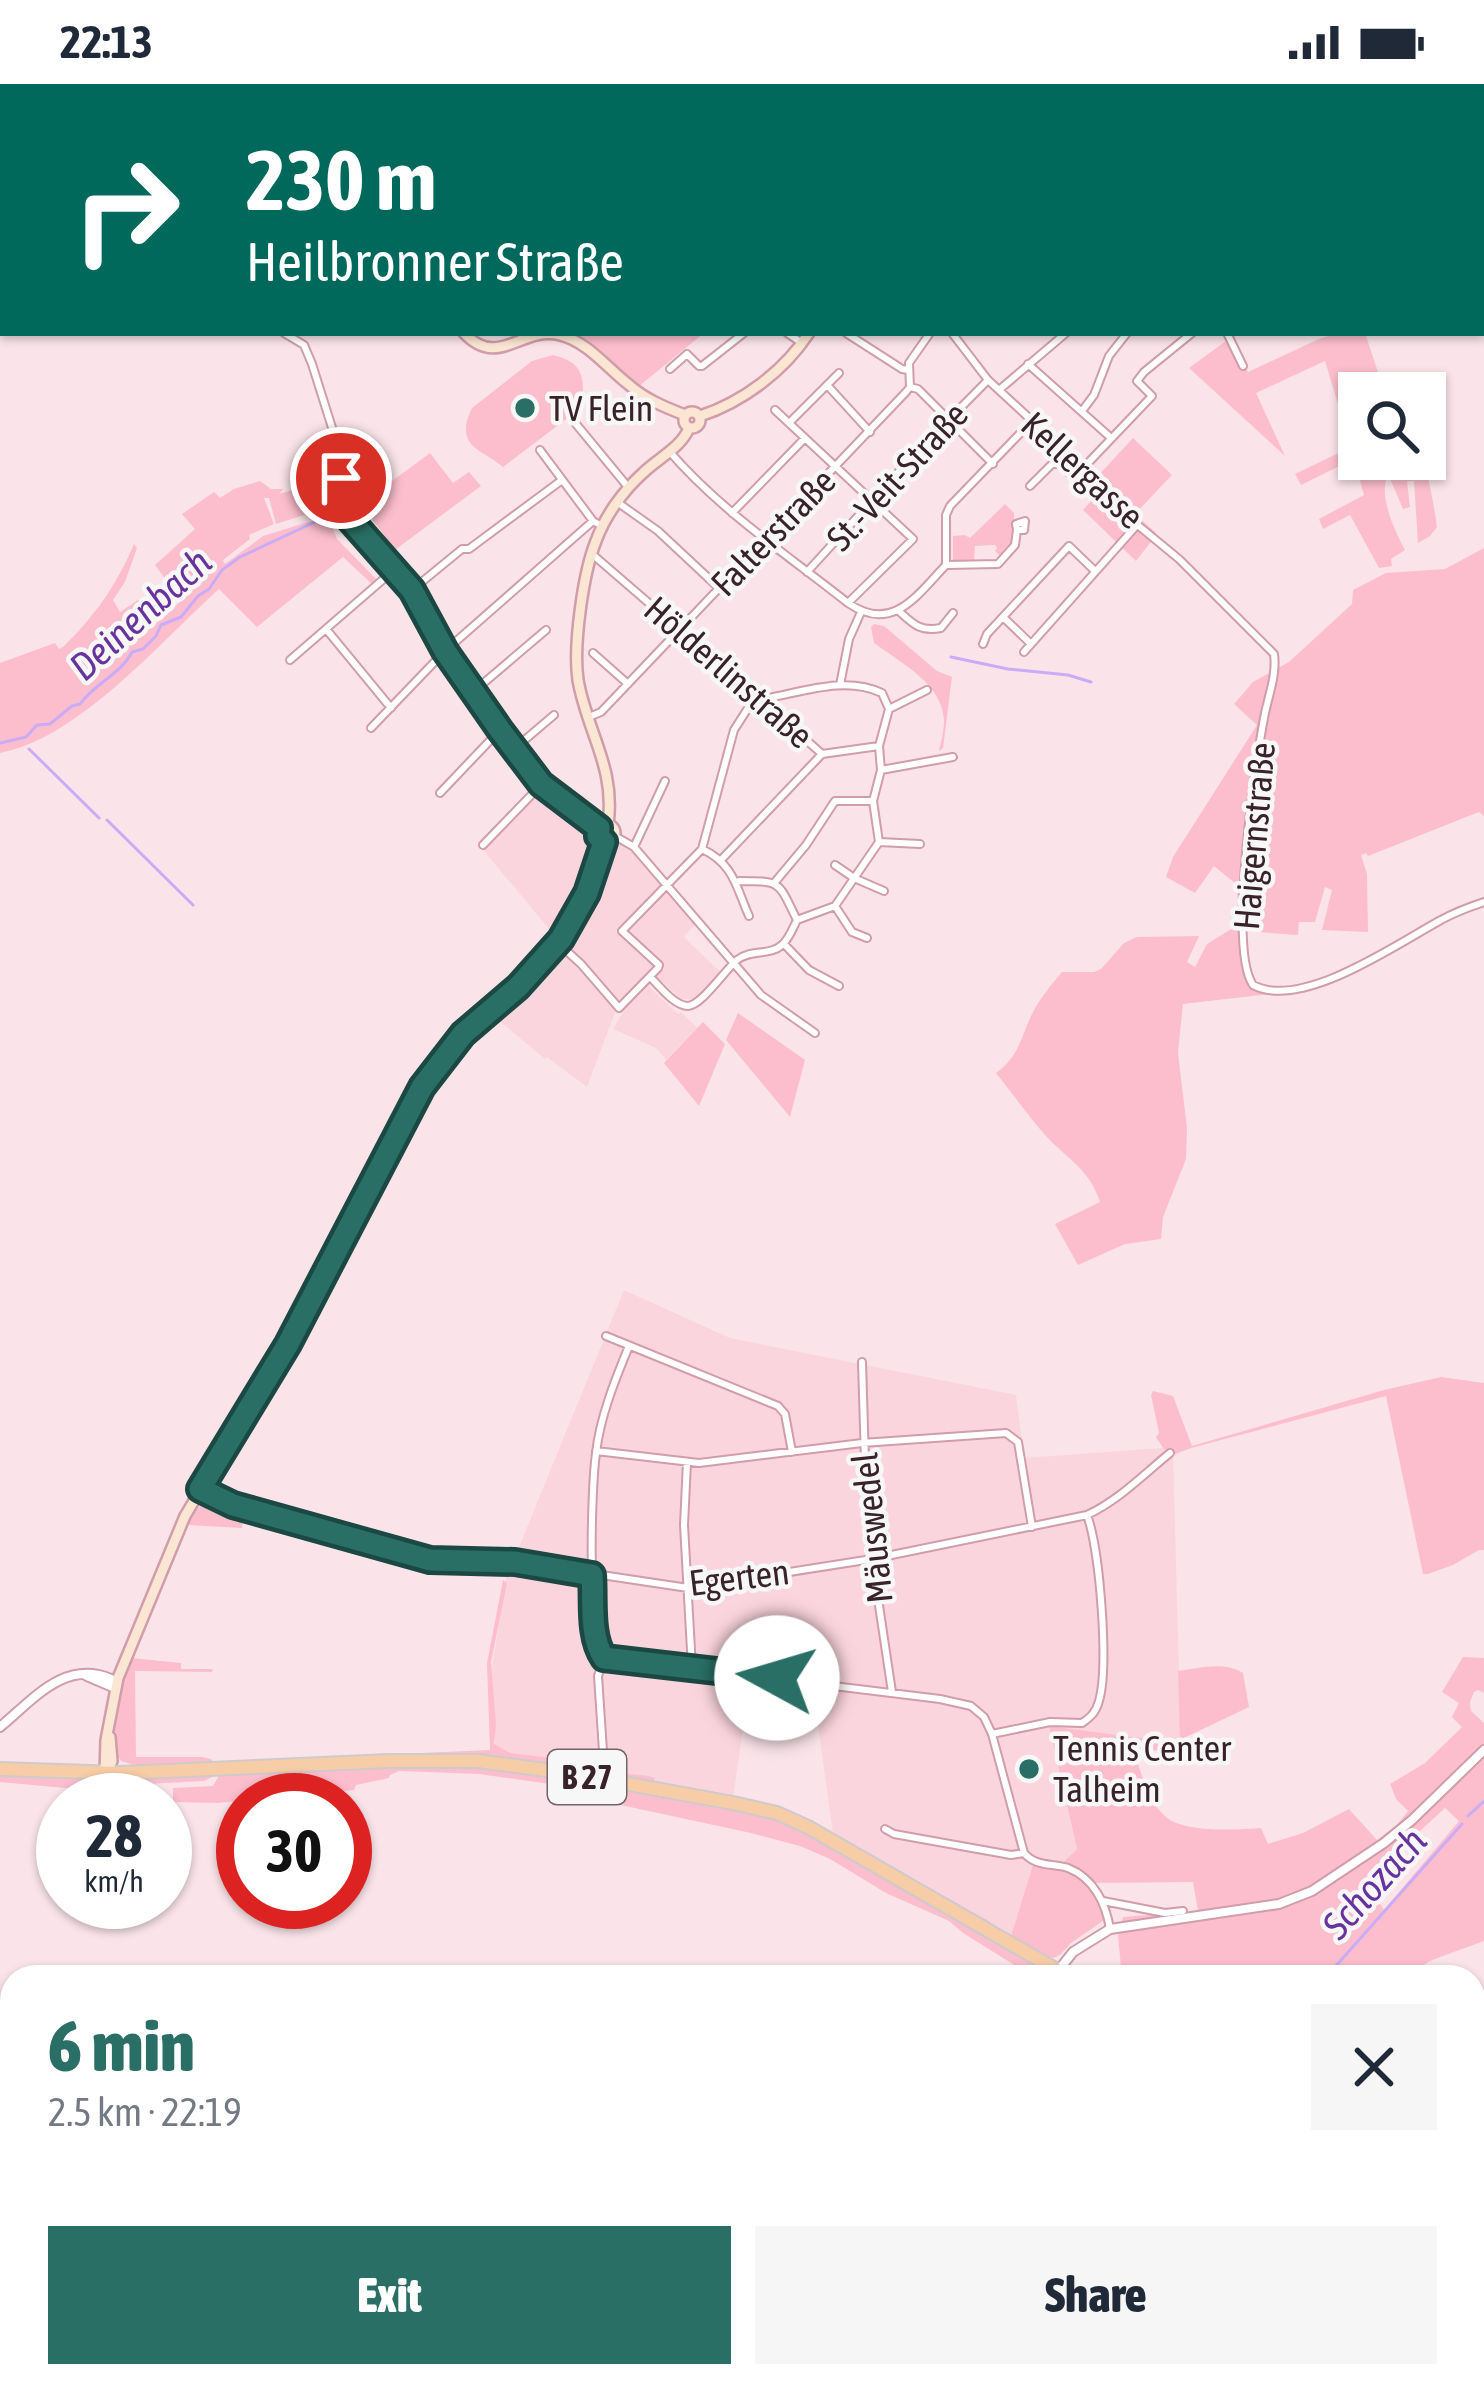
<!DOCTYPE html>
<html lang="en">
<head>
<meta charset="utf-8">
<style>
  body { margin:0; font-family:"Asap Condensed",sans-serif; background:#f6f6f7; color:#1f2937; height:100vh; display:flex; flex-direction:column; font-size:45px; white-space:nowrap }
  * { box-sizing:border-box; margin:0 }
  p { font-size:39px; color:#747a83 }
  .icon { flex:none; width:66px; height:66px; fill:none; stroke:currentColor; stroke-width:2; stroke-linecap:round; stroke-linejoin:round }
  .map { position:relative; flex:1; overflow:hidden }
  .drawer { position:absolute; left:0px; top:1881px; width:1485px; height:423px; display:flex; flex-direction:column; background:#fff; border-radius:36px 36px 0 0; box-shadow:0 3px 9px #0004 }
  .drawer>* { flex:none }
  .guide { position:absolute; left:0px; top:0px; width:1485px; height:252px; box-shadow:0 3px 9px #0004; background:#00695c; color:#fff; overflow:hidden }
  .tools { position:absolute; left:1338px; top:288px; display:grid; gap:24px }
  .tools a { display:grid; place-items:center; width:108px; height:108px; border-radius:0px; background:#fff; box-shadow:0 3px 9px #0004; font-size:60px }
  .speed { position:absolute; left:36px; top:1689px; display:flex; gap:24px; font-size:60px; font-weight:700; text-align:center }
  .speed>* { display:grid; place-content:center; width:156px; height:156px; border-radius:50%; background:#fff; box-shadow:0 3px 9px #0004; line-height:1 }
  .speed small { font-size:30px; font-weight:400 }
  .speed .limit { border:18px solid #d22; background:#fff; color:#111 }
  .pin { position:absolute; display:grid; place-items:center; width:102px; height:102px; color:#fff; margin:-51px; border:6px solid #fff; border-radius:50%; box-shadow:0 3px 12px #0007 }
  .me { position:absolute; width:132px; margin:-66px; rotate:276deg; stroke-linejoin:round; filter:drop-shadow(0 0 9px #0008) }
  .turn { display:flex; align-items:center; gap:42px; height:252px; padding:0 48px; font-size:54px }
  .turn .icon { width:156px; height:156px; stroke-width:2.5 }
  .turn b { display:block; font-size:84px; line-height:102px }
  .round { display:grid; place-items:center; flex:none; width:126px; height:126px; border-radius:0px; background:#f6f6f7 }
  .summary { display:flex; align-items:center; justify-content:space-between; height:204px; padding:0 48px }
  h1 { font-size:72px; font-weight:800; line-height:90px; color:#296f65 }
  .primary-button { display:flex; gap:24px; margin-top:auto; padding:24px 48px }
  .primary-button a { flex:1; height:138px; border-radius:0px; background:#296f65; color:#fff; font-size:48px; font-weight:800; line-height:138px; text-align:center }
  .primary-button a+a { background:#f6f6f7; color:#1f2937 }
  .status { display:flex; justify-content:space-between; align-items:center; height:84px; padding:0 60px; background:#fff; direction:ltr }
  .status svg { height:33px; fill:currentColor }
  .map>svg:first-child { display:block }
</style>
</head>
<body>
<div class="status"><b>22:13</b><svg viewBox="0 0 49 12"><path d="M0 12V9h3v3zM5 12V6h3v6zM10 12V3h3v9zM15 12V0h3v12zM26 1h20v11H26zM47 4h2v5h-2z"/></svg></div>
<div class="map">
<svg width="1484" height="2303" viewBox="0 0 1484 2303">
  <rect width="100%" height="100%" fill="#fae4e9"/>
  <path fill="#fbd5de" d="M535,701L637,772L659,795L695,841L684,853L721,889L692,915H681L651,887L616,926L587,1003L547,973L545,975L492,931L543,884L558,866L575,876L479,761Z
    M650,898L649,903L678,930L681,928L697,944L666,976L656,964L613,945L623,928V924Z
    M624,1206L730,1254L1016,1311L1024,1374L1163,1364L1173,1371L1181,1659L1049,1642L1077,1765L1058,1782H1033L1011,1852L833,1750L813,1605L750,1596L733,1714L496,1675L491,1589L506,1495Z"/>
  <path fill="#fcbecd" fill-rule="evenodd" d="M571,249H704L638,303L584,257Z
    M1338,249H1365L1385,309H1359V375H1424C1429,398 1434,420 1437,443L1430,452L1418,459L1414,397H1407L1410,423L1403,425L1388,390C1378,412 1394,445 1405,466L1391,475L1392,482L1379,484L1350,431L1323,445L1319,435L1364,411L1354,375L1301,401L1295,390L1351,363L1325,277L1256,309L1285,372L1189,284L1230,254L1248,288L1319,255Z
    M553,271C586,279 584,296 582,323L503,383C482,365 453,363 472,324L532,277Z
    M1133,354L1172,391L1135,430L1156,449L1145,446L1153,455L1136,477L1083,426L1103,404L1096,394Z
    M430,369L453,399L469,388L481,402L395,466L361,420Z
    M260,397L271,405H283L279,410L321,398L329,423L276,440L269,414H264L274,440L249,451L250,455L223,476L225,480L263,452L324,433L331,440L337,455L377,496L373,501L343,473L257,543L219,505C159,559 79,654 0,669V579L55,559L59,565L64,562C95,532 117,500 134,460L137,464L125,498L113,516L120,528L138,516L157,539L181,517L155,481L195,445L182,430L214,408L220,414L234,405Z
    M1005,420L1014,429V457L1004,465L1006,468L1001,473L995,467L997,464L995,461L975,462L974,477L953,479V452L965,451L970,454Z
    M1484,464V732L1479,728L1368,772L1366,769L1361,771L1367,790L1368,848L1322,846L1332,806L1325,803L1315,838H1299L1298,851L1245,847C1243,888 1238,910 1287,908L1183,920L1178,969L1187,1044L1186,1075L1163,1133L1161,1155L1125,1160L1078,1181L1055,1140L1100,1118C1089,1084 1068,1076 1045,1051C1028,1031 1012,1009 996,989C1020,971 1020,955 1032,930C1040,914 1051,901 1062,888H1094L1101,885L1124,859L1137,853L1199,852L1187,878L1195,883L1207,860L1241,839L1236,800L1214,782L1195,809L1166,793L1173,773L1257,641L1234,620L1253,598L1289,578L1352,520L1353,506L1386,489L1445,485Z
    M874,540L884,542L937,587L952,593L943,664L939,667C941,658 944,647 944,637C943,600 901,579 874,559L871,543Z
    M738,929L805,976L790,1033L726,956Z
    M703,938L725,960L699,1022L664,979Z
    M1441,1293L1484,1299V1466H1479L1453,1481L1428,1490H1423L1386,1312L1191,1364L1173,1371L1163,1364L1156,1353L1159,1349L1151,1311L1153,1307L1173,1312L1192,1362L1384,1306Z
    M202,1420L203,1422L212,1420L243,1430L242,1444L188,1441L132,1574L181,1579V1585H213L212,1588L135,1587L136,1673H202L211,1675L215,1680L134,1681L121,1677C95,1642 139,1550 154,1513C167,1481 177,1445 202,1420Z
    M503,1496L507,1499L491,1578L496,1640L494,1660L510,1669L593,1679V1686L649,1692L655,1694L653,1699L781,1723L803,1733L987,1836L1002,1847L804,1735L592,1688L496,1674L494,1670L493,1674L350,1675V1672L490,1666L487,1579Z
    M1463,1573L1484,1574V1609L1478,1606L1474,1608L1470,1618L1471,1627L1484,1639V1857L1432,1876L1413,1887L1415,1893H1122L1118,1852L1123,1833L1198,1827L1193,1798L1090,1799L1103,1818L1107,1834L1071,1859L1061,1870L1054,1874L1045,1872L1011,1852L1033,1781L1058,1783L1077,1765L1049,1642L1180,1659L1178,1587C1200,1584 1224,1577 1243,1589L1249,1623L1184,1654L1186,1671L1132,1663C1141,1686 1147,1717 1166,1733C1185,1749 1237,1746 1261,1744L1268,1760L1303,1749L1349,1725L1377,1756L1397,1741L1408,1727L1396,1715L1390,1700L1425,1679L1462,1643L1452,1633L1459,1619L1442,1608ZM1445,1724L1459,1737L1384,1826L1366,1797Z
    M479,1680L759,1727V1732L763,1733V1728L787,1735L1044,1887L1045,1893H1023L1021,1885L963,1849L949,1837L886,1809L830,1775L800,1762L751,1749L616,1720L571,1703L479,1690L399,1687L390,1691L389,1694L356,1701L354,1706L217,1719L173,1718V1704L213,1702L221,1688Z
    M0,1689L210,1690L212,1693L204,1697L106,1702L98,1707L0,1698Z"/>
  <g fill="none" stroke-linecap="round" stroke-linejoin="round">
    <path stroke="#c9acf5" stroke-width="3" d="M951,573L1008,585L1068,591L1091,598
      M0,659L26,653L37,641L50,640L72,622L80,620C94,600 121,590 132,568L143,565L156,552L161,541L181,533L198,512L209,505L222,486L240,473L315,438
      M29,665L99,734
      M107,736L193,821
      M1468,1732L1484,1717
      M1326,1893L1462,1740
      M0,2011L6,2012L12,2024"/>
    <g stroke="#d09daa" stroke-width="10">
      <path id="minor" d="M325,0V3
        M500,0V3
        M657,0L658,3
        M848,0L865,3
        M1129,0L1130,3
        M1391,0L1392,3
        M1438,0L1440,3
        M23,3L24,0
        M66,3V0
        M241,3V0
        M604,3L611,0
        M793,3L795,0
        M952,3V0
        M1017,3L1019,0
        M1167,3L1168,0
        M1214,3L1216,0
        M1345,3H1350
        M1423,3L1430,0
        M284,249L304,261L312,280L334,350L346,431L377,468L402,491L445,567L541,701L599,744
        M787,249L802,259
        M846,249L902,285L908,286
        M952,249L988,296L1096,396L1134,438L1179,475L1274,570C1277,592 1268,612 1264,634C1255,682 1228,865 1253,901C1302,927 1398,859 1441,836C1455,828 1469,823 1484,818
        M1227,249L1243,282
        M1028,280L1110,353
        M670,285L687,270L699,282H702L744,249
        M828,302L870,348
        M910,303L918,305L993,380
        M999,306L1066,249
        M775,326L913,455L848,519
        M1082,327L1094,311L1109,272L1127,249
        M789,339L839,289
        M576,340L628,403
        M540,366L593,437L602,442
        M669,367C721,427 786,470 848,519C893,550 917,511 946,481V431L950,422L1032,337
        M1088,379L1152,312L1137,297L1144,288L1192,249
        M1030,402L1052,380H1059L1069,389H1074L1080,382
        M617,418L658,447L719,504
        M732,429L805,354
        M592,470L752,608L757,616
        M946,481L998,480L1015,461L1017,446H1024L1025,437L1016,440L1017,446
        M807,488L913,372L988,296
        M412,506L462,465H469L562,396
        M900,528C914,541 921,548 941,544L953,529
        M1003,533L1030,559
        M326,545L391,624
        M983,560L987,550L1069,462L1095,487
        M1024,568L1137,441
        M593,569L628,600
        M290,576L394,486
        M840,601L849,555L861,528
        M473,608L546,546
        M769,615L775,628L822,670L879,662
        M889,625L927,606
        M589,633L601,628L906,308L910,303L909,279L930,249
        M371,644L445,567L593,437
        M514,665L554,631
        M881,686L953,673
        M440,709L500,646
        M615,752L634,763L761,911L815,949
        M879,758L920,760
        M483,761L541,701
        M634,763L665,697
        M702,765C734,780 736,803 749,832
        M720,777L822,670
        M835,781L854,794L884,807
        M739,797C783,797 778,798 797,836
        M775,798L806,761L835,717H873
        M835,822L852,848L867,854
        M558,859L581,880L619,924L658,884L659,881L622,847L702,765L734,646L750,621L758,616
        M784,860L809,886L839,902
        M650,893C659,901 674,922 688,922C702,921 725,886 737,876C750,865 770,872 782,861C789,855 793,844 797,836L835,822L879,758L873,717L881,686L879,662L889,625L882,609C847,592 805,607 769,614
        M606,1252L778,1322L785,1330L792,1368
        M629,1262C615,1296 600,1333 596,1369C591,1405 587,1548 604,1574L940,1615L971,1622L984,1633L992,1650L1024,1769
        M862,1278L866,1410L872,1475L892,1608
        M596,1367L699,1379L862,1359L1006,1349L1018,1358L1032,1443
        M687,1378L684,1441L692,1584
        M201,1406L233,1421L430,1476L515,1478L688,1504L872,1475L1087,1431C1119,1416 1143,1391 1170,1369
        M992,1650L1050,1638L1082,1639C1091,1633 1096,1628 1099,1617C1109,1582 1100,1466 1087,1431
        M603,1667L598,1592L604,1574
        M885,1745L894,1750L1011,1771L1024,1769C1036,1783 1051,1779 1068,1784C1094,1794 1106,1820 1110,1845
        M1103,1817L1165,1829L1183,1827"/>
    </g>
    <g stroke="#d09daa" stroke-width="12">
      <path id="tertiary" d="M87,1592L115,1604
        M0,1643C32,1617 64,1575 111,1595L115,1604
        M1058,1887L1073,1868L1110,1845L1279,1820L1312,1807L1384,1759L1412,1736L1484,1666
        M1473,2194L1484,2187
        M698,2303L752,2292"/>
    </g>
    <g stroke="#d09daa" stroke-width="14">
      <path id="secondary" d="M1275,3L1281,0
        M0,46H3
        M464,249C499,286 522,241 560,251C588,258 606,283 628,300C645,315 664,323 685,331
        M684 336a8 8 0 1 1 16 0a8 8 0 1 1-16 0Z
        M700,332C743,318 784,287 809,249
        M608,740C616,684 587,648 578,596C573,562 583,489 596,457C605,432 623,407 643,389C658,374 681,364 689,344
        M597 749a9 9 0 1 1 18 0a9 9 0 1 1-18 0Z
        M106,1688L112,1677L110,1653
        M105,1689L106,1656L118,1594L185,1432L288,1260L421,1003L463,950L518,903L561,855L587,809L604,758"/>
    </g>
    <g stroke="#cfcacc" stroke-width="16">
      <path id="primary" d="M0,1685L120,1689L389,1677H478L568,1689L733,1719L777,1729L808,1743L1069,1893
        M1473,1917H1484"/>
    </g>
    <use href="#minor" stroke="#fff" stroke-width="6"/>
    <use href="#tertiary" stroke="#fff" stroke-width="8"/>
    <use href="#secondary" stroke="#fbe6d3" stroke-width="9"/>
    <use href="#primary" stroke="#f7cda7" stroke-width="12"/>
  </g>
  <g fill="none" stroke-linecap="round" stroke-linejoin="round">
    <g stroke="#1b4842" stroke-width="30">
      <path id="route" d="M341,394L346,431L412,506L445,567L500,646L541,700L599,744L598,752L604,758L587,809L561,855L518,903L463,950L422,1003L288,1260L200,1405L233,1421L430,1476L515,1478L592,1491C594,1517 589,1552 604,1574L777,1594"/>
    </g>
    <use href="#route" stroke="#296f65" stroke-width="21"/>
  </g>
  <g fill="#296f65" stroke="#f7f7f7" stroke-width="4.5">
    <circle cx="525" cy="324" r="12"/>
    <circle cx="1029" cy="1685" r="12"/>
  </g>
  <g text-anchor="middle" dominant-baseline="central" stroke-width="9" stroke-linejoin="round" paint-order="stroke">
    <rect fill="#f7f7f7" stroke="#716367" stroke-width="3" x="548" y="1666" width="78" height="54" rx="9"/>
    <g font-size="33" font-weight="bold" fill="#372329">
      <text x="587" y="1693">B 27</text>
    </g>
    <g font-size="36" fill="#372329" stroke="#f7f7f7" text-anchor="start">
      <text x="549" y="324">TV Flein</text>
      <text x="1053" y="1664">Tennis Center<tspan x="1053" dy="41">Talheim</tspan></text>
    </g>
    <g font-size="36" fill="#372329" stroke="#f7f7f7">
      <text transform="translate(1083 386) rotate(43)">Kellergasse</text>
      <text transform="translate(897 392) rotate(-47)">St.-Veit-Straße</text>
      <text transform="translate(773 448) rotate(-46)">Falterstraße</text>
      <text transform="translate(729 588) rotate(41)">Hölderlinstraße</text>
      <text transform="translate(1254 752) rotate(-85)">Haigernstraße</text>
      <text transform="translate(872 1444) rotate(-96)">Mäuswedel</text>
      <text transform="translate(739 1493) rotate(-7)">Egerten</text>
    </g>
    <g font-size="39" font-style="italic" fill="#66349c" stroke="#f7f7f7">
      <text transform="translate(140 530) rotate(-42)">Deinenbach</text>
      <text transform="translate(1374 1799) rotate(-48)">Schozach</text>
    </g>
  </g>
</svg>
<div class="tools">
<a><svg class="icon" aria-label="search" viewBox="0 0 24 24"><circle cx="10" cy="10" r="6"/><path d="M15 15l6 6"/></svg></a>
</div>
<div class="speed"><div>28<small>km/h</small></div><div class="limit">30</div></div>
<div class="pin" style="left:341px;top:394px;background:#d93025"><svg class="icon" aria-label="arrive" viewBox="0 0 24 24"><path d="M6 21V4h12l-3 4 3 4H6"/></svg></div>
<svg class="me" style="left:777px;top:1594px" viewBox="-20 -20 40 40"><circle r="19" fill="#fff"/><path d="M0-13L10 11 0 6-10 11z" fill="#296f65"/></svg>
<div class="guide">
<div class="turn"><svg class="icon" aria-label="right" viewBox="0 0 24 24"><path d="M7 20v-9h11M14 6l5 5-5 5"/></svg><div><b>230 m</b>Heilbronner Straße</div></div>
</div>
<section class="drawer">
<div class="summary"><div><h1>6 min</h1><p>2.5 km · 22:19</p></div><a class="round"><svg class="icon" aria-label="close" viewBox="0 0 24 24"><path d="M6 6l12 12M18 6L6 18"/></svg></a></div>
<div class="primary-button"><a>Exit</a><a>Share</a></div>
</section>
</div>
</body>
</html>
